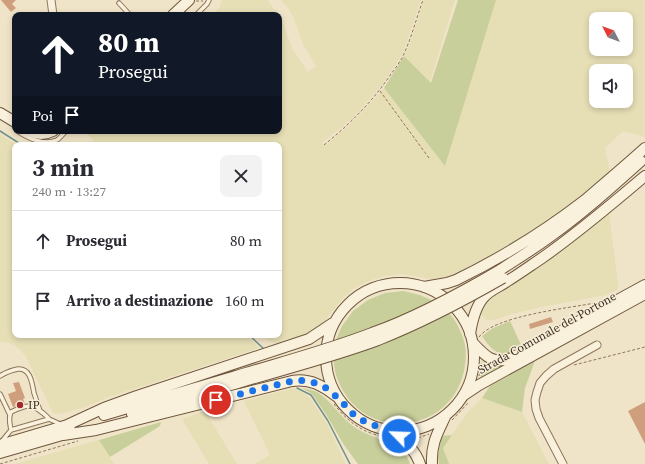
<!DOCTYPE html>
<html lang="it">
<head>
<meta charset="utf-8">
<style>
  body { margin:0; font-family:"Source Serif 4",serif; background:#f2f2f3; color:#2b2b33; height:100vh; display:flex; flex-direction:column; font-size:15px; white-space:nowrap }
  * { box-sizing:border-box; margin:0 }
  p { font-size:13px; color:#7c7c81 }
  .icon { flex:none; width:22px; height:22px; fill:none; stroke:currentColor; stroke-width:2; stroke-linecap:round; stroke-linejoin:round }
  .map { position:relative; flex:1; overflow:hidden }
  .side { position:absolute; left:12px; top:142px; width:270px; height:196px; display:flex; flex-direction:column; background:#fff; border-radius:8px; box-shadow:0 2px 6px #0003 }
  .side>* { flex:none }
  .top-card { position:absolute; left:12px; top:12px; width:270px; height:122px; border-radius:8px; box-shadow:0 2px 6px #0003; background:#111827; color:#fff; overflow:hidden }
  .needle { width:26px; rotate:312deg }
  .controls { position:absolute; left:589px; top:12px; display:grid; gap:8px }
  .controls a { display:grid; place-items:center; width:44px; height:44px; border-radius:8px; background:#fff; box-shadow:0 2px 6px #0003; font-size:20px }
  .pin { position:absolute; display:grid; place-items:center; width:34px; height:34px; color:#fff; margin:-17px; border:2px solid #fff; border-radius:50%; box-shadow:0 1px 4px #0007 }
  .me { position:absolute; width:44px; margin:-22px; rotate:294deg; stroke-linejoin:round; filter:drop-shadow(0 0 3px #0008) }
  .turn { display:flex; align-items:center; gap:14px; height:84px; padding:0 20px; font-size:18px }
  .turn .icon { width:52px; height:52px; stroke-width:2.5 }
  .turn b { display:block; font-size:28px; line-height:34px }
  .then { display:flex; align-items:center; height:38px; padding:0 20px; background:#0003; gap:8px; font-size:15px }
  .round { display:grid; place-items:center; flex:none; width:42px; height:42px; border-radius:8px; background:#f2f2f3 }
  .summary { display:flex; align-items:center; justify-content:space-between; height:68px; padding:0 20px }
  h1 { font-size:24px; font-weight:700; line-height:30px }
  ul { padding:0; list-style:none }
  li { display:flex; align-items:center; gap:12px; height:60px; padding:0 20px; border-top:1px solid #e1e1e2 }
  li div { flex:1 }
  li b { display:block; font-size:15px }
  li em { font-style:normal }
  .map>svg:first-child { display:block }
</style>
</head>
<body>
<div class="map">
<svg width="645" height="464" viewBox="0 0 645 464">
  <rect width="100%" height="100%" fill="#f0e4c8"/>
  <path fill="#e6deb5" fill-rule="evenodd" d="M222,0H268L278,15H213L220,7Z
    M281,0H421L404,51L400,58L382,85L354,117L322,143L325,146L356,119L384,88L445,166L496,0H645V137L623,131L605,148L610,174L566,207L533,230L501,250L453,275L442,278L430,279L402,274L385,276L372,280L356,287L343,298L323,323L308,334L277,344L270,341L262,335H279V145H97L85,131H279V17L282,21L293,50L308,72L316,66L303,44L294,19L288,8ZM596,19H626V49H596ZM596,71H626V101H596Z
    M424,0H455L430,82L404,56L410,43Z
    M0,134L17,145H15V335H246L259,348L109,397L83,408L59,414L53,413L25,355L17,347L9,343L0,342Z
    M609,211L618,285L617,290L606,295L541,307L512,314L494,320H486L482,316L480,311L484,302Z
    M294,388L304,393L310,398L326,422L346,464H254L270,455L244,401Z
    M482,398L522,412L549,464H449L443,448L467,413Z
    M205,411L237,464H209L182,419Z
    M99,440L114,464H15Z"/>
  <path fill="#c9cf9b" d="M458,0H496L445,166L384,88L404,56L431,83Z
    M403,291L420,295L436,302L392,321L384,322L335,342L342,326L353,311L368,300L385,293Z
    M448,312C455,319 460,329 463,338C467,349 466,360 464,371C453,424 388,441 352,403C342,392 333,374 334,359L357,351L366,350L392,340L400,333Z
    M510,321L523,349C518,351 513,354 507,354C495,355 488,345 482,336L493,328Z
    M484,359L517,360L480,380Z
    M535,361L525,388L522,412L482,398L490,386Z
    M302,388C307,389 313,390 317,392C331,400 340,417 353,426C369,438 390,439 405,453C407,456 409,461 410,464H358L344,445L327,416L312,394Z
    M161,422L160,426L110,457L99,440Z
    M452,435L443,448L449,464H439L438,457L441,436Z"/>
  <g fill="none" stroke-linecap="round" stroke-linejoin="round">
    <path stroke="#6f938a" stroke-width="1.5" d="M0,131L22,145
      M249,335L264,349
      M297,388L311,395L328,421L350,464"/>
  </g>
  <path fill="#cf9f7d" d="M1,0H16L12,4L16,8L11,12Z
    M551,317L553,322L530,329L529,324Z
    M19,382L25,398L23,399L25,404L13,407L8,394L16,391L13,383Z
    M645,402V444L628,411Z"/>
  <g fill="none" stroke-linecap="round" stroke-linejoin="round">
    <g stroke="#8d765c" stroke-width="5.5">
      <path id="lane" d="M119,3L130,15
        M196,15L207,4L209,0
        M17,131C28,138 43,146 57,140C60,138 63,134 66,131
        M0,376C5,373 12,370 18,369C31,368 32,384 34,393C36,399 38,405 40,411
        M0,394L10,415
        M11,430C10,424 8,418 11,412C15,410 25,406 30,406C35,406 46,415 49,419
        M2,441L11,430L49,419L60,424"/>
    </g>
    <g stroke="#8d765c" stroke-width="9">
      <path id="street" d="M51,0L53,15
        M563,464L539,418L536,409L535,400L537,392L540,383L546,376L554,369L597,345"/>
    </g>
    <g stroke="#6f573f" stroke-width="12">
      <path id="secondary" d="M173,15L189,0
        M0,113L15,122
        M30,131C38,135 45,135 53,131
        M500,270C517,259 535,248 551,236C583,213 612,187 641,161
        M326 357a74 74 0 1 1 148 0a74 74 0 1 1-148 0Z
        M424,287L447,283L456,280C501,258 545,231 585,200C605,183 625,166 645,148
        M470,334C472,321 475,307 484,297C490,290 499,287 506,282C519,274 530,266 542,258C578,233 612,204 645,176
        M473,343C485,356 493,365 512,358L645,285
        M464,395L479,385L645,294
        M132,414L238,383
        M104,415L236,376
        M65,426L104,408L137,396L309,339L333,323
        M392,431C404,441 415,449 420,464
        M63,435L96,430L292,381C310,378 323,386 336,396
        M0,445L71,424
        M0,453L69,433
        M432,464C431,444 437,434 445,417"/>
    </g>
    <path stroke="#8d765c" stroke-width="1" stroke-dasharray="3 2" stroke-linecap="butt" d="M196,1H203
      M380,91L429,158
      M324,145C350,124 373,101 391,74C395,69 399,63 402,58C411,40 416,19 423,0
      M479,337C494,316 569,308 595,303
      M574,365L645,347
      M479,376L482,361
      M334,404C343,416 354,426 368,432C375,435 382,436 389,439
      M452,420L469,402
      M413,438L421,437L429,434
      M0,464L78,441"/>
    <use href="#lane" stroke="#faf1dc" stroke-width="3.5"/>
    <use href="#street" stroke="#faf1dc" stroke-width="7"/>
    <use href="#secondary" stroke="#faf1dc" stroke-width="10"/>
    <g stroke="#6f573f" stroke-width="12" stroke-linecap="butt">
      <path id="secondary-bridge" d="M236,376C282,362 328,350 372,333C417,317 459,294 500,270
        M238,383C284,369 332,357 378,340C421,323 463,301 503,278"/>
    </g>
    <use href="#secondary-bridge" stroke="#faf1dc" stroke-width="10"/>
  </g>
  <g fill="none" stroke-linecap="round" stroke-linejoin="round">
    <path stroke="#1a73e8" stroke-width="7" stroke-dasharray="0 12.6" d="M216,400L292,381L299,380L312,382L318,384L328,389L341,401L354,415L364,421L383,429L392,431L399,436"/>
  </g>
  <circle fill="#9e2a2b" stroke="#f7eed8" stroke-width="1.5" cx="20" cy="405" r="4"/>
  <g text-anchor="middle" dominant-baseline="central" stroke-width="3" stroke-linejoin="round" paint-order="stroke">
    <g font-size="12" fill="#3d2e20" stroke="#f7eed8">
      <text transform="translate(547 333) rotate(-29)">Strada Comunale del Portone</text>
    </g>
    <g font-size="12" fill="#3d2e20" stroke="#f7eed8" text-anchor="start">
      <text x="28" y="405">IP</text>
    </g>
  </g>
</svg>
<div class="controls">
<a><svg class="needle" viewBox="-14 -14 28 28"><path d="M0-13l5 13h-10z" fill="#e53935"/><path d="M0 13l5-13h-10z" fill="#7c7c81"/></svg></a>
<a><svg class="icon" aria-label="sound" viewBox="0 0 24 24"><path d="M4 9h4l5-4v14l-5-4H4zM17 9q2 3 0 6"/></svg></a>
</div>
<div class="pin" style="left:216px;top:400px;background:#d93025"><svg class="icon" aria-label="arrive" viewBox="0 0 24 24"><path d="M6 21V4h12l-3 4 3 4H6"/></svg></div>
<svg class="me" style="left:399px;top:436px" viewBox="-20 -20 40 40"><circle r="17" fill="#1a73e8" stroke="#fff" stroke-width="3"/><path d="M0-11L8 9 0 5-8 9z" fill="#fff"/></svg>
<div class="top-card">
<div class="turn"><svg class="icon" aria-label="ahead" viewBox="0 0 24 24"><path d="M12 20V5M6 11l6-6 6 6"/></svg><div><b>80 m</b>Prosegui</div></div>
<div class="then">Poi<svg class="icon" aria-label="arrive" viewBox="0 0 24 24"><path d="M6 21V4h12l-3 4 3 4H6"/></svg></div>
</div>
<section class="side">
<div class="summary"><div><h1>3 min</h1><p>240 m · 13:27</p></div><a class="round"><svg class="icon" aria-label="close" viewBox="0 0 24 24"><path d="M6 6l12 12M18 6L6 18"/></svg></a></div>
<ul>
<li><svg class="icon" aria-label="ahead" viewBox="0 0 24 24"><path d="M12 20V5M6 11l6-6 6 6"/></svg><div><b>Prosegui</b></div><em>80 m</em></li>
<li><svg class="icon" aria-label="arrive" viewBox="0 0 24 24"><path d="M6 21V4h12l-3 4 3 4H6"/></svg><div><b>Arrivo a destinazione</b></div><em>160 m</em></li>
</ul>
</section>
</div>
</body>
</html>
